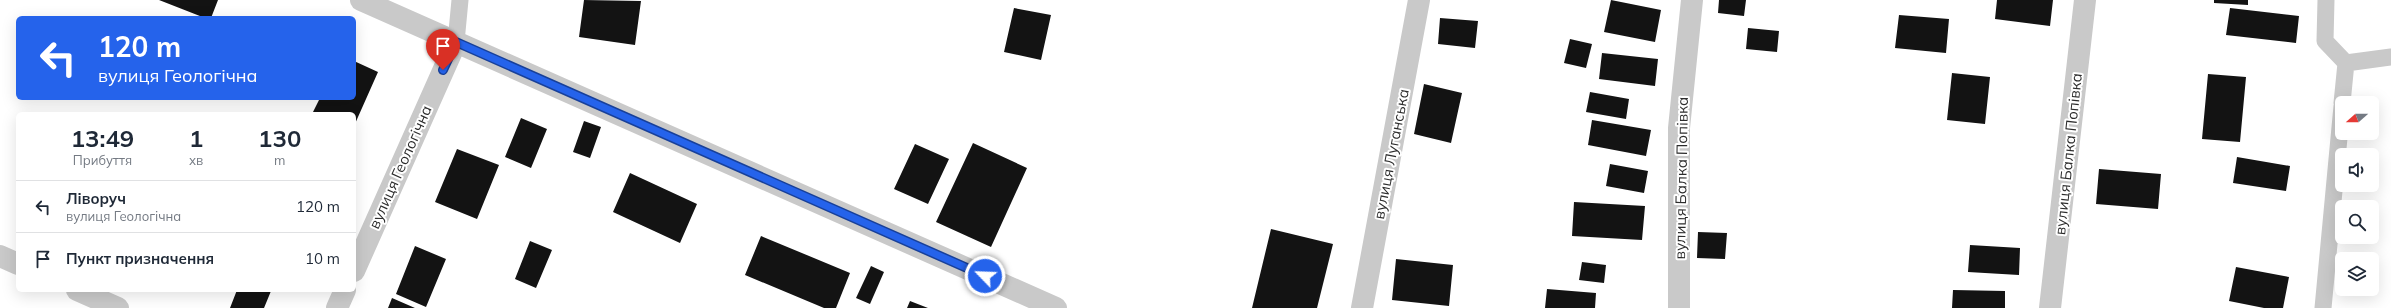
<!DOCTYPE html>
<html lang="uk">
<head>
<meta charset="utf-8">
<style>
  body { margin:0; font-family:Mulish,sans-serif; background:#f2f2f3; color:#1f2937; height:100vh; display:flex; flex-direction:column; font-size:15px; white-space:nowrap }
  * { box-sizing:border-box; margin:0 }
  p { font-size:13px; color:#747a83 }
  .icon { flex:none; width:22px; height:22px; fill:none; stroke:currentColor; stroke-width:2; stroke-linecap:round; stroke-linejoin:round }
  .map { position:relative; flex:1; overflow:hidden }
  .side { position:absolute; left:16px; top:112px; width:340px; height:180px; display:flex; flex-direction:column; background:#fff; border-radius:6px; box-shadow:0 4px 16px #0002 }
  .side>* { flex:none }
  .guide { position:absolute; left:16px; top:16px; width:340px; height:84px; border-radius:6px; box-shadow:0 4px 16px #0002; background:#2563eb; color:#fff; overflow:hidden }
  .needle { width:26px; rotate:249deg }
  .controls { position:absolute; left:2335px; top:96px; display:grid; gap:8px }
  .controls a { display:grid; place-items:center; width:44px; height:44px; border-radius:6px; background:#fff; box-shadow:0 4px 16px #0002; font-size:20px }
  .pin { position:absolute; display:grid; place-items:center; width:34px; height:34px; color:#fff; margin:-41px -17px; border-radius:50% 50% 50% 0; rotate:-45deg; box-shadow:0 0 4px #0007 }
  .pin .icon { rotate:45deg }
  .me { position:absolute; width:44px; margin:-22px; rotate:294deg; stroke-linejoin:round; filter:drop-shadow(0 0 3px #0008) }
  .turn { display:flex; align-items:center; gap:14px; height:84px; padding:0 16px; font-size:18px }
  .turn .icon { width:52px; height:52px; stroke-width:2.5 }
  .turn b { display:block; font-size:28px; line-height:34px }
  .eta { display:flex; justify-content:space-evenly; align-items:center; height:68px; text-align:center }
  .eta b { font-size:24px; font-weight:700; line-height:28px }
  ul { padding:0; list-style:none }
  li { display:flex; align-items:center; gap:12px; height:52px; padding:0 16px; border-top:1px solid #e0e1e3 }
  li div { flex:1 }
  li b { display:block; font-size:15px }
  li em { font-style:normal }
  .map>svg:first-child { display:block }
</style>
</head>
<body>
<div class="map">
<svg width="2391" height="308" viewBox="0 0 2391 308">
  <rect width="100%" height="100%" fill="#fff"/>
  <path fill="#131313" d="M159,0H218L211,18H205Z
    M584,0L641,1L635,45L579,37Z
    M1611,0L1661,10L1655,42L1604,32Z
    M1719,0H1746L1744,16L1718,13Z
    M1997,0H2053L2050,26L1995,19Z
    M2214,0H2248V5L2214,3Z
    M1014,8L1051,15L1041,60L1004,52Z
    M2230,8L2299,16L2296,43L2226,35Z
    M1899,15L1949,19L1946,53L1895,48Z
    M1440,18L1478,21L1475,48L1438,44Z
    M1748,28L1779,31L1777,52L1746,49Z
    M1570,39L1592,44L1586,68L1564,63Z
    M1602,53L1658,59L1655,86L1599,79Z
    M354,61L378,72L354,126V114H312L320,98H354Z
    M1952,73L1990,77L1985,124L1947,120Z
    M2208,74L2246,77L2240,142L2202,139Z
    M1424,84L1462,93L1451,143L1414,134Z
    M1590,92L1629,99L1626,119L1586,112Z
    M521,118L547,129L531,168L505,157Z
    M1592,120L1651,130L1646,156L1588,145Z
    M584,121L601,127L590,158L573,152Z
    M973,143L1027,168L991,247L936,222Z
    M915,144L949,159L928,204L894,189Z
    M457,149L499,165L477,219L435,202Z
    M2237,157L2290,166L2286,191L2233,183Z
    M1610,164L1648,171L1644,193L1606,186Z
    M2099,169L2161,174L2158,209L2096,204Z
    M630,173L697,204L680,243L613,212Z
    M1574,202L1645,206L1642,240L1572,236Z
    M1271,229L1333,244L1317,308H1252Z
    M1698,232L1727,233L1725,259L1697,258Z
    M761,236L850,273L836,308H824L745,275Z
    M530,241L552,250L536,288L515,279Z
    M1970,245L2020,248L2019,275L1968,272Z
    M415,246L446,259L426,307L396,294Z
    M1396,259L1453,265L1449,306L1392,300Z
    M1582,262L1606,265L1604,283L1579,280Z
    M871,266L884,272L870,304L856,298Z
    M2236,267L2289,277L2283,308H2264L2229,301Z
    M1547,289L1596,293L1595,308H1545Z
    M237,290H269L271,291L264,308H230Z
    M1953,290L2005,291V308H1952Z
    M392,298L415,308H388Z
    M910,301L928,308H907Z"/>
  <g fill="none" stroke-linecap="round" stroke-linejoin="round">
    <path stroke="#c9c9c9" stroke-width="17" d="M2326,0L2325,41L2346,63
      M456,42L460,0
      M2342,103L2346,63L2391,57
      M2323,308L2342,106"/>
    <path stroke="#c9c9c9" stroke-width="22" d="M361,0L1056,308
      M0,256L18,264
      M354,271L456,42
      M77,290L118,308
      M337,308L345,290
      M1362,308L1419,0
      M1679,308V128L1692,0
      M2050,308L2085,0"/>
  </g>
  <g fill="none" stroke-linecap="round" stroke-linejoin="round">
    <g stroke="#184099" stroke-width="10">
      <path id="route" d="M443,70L456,42L985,276"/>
    </g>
    <use href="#route" stroke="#2563eb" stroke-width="7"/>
  </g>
  <g text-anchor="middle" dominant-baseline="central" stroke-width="4" stroke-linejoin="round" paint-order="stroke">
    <g font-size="15" fill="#2c2c2c" stroke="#fff">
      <text transform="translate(1391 154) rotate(-79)">вулиця Луганська</text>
      <text transform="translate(2068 154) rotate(-84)">вулиця Балка Попівка</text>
      <text transform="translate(400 167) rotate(-66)">вулиця Геологічна</text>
      <text transform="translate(1681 178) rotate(-89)">вулиця Балка Попівка</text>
    </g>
  </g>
</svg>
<div class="controls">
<a><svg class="needle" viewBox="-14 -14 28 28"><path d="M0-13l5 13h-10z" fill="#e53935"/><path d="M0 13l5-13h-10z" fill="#747a83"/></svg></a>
<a><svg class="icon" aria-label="sound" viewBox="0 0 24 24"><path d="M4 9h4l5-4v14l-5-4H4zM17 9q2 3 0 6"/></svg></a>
<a><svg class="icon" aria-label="search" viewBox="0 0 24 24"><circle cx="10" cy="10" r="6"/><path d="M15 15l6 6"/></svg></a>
<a><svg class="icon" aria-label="layers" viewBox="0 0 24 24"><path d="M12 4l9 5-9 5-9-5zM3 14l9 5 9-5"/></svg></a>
</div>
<div class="pin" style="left:443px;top:70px;background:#d93025"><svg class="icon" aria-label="arrive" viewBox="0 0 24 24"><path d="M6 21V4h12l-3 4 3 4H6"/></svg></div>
<svg class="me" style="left:985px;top:276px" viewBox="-20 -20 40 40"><circle r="17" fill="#2563eb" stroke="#fff" stroke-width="3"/><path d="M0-11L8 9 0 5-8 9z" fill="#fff"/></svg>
<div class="guide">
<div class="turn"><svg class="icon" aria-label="left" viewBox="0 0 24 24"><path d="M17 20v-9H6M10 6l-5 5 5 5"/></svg><div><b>120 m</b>вулиця Геологічна</div></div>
</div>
<section class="side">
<div class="eta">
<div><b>13:49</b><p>Прибуття</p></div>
<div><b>1</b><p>хв</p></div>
<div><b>130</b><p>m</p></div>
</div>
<ul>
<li><svg class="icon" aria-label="left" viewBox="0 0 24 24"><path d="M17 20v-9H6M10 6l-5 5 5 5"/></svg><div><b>Ліворуч</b><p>вулиця Геологічна</p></div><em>120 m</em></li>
<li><svg class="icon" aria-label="arrive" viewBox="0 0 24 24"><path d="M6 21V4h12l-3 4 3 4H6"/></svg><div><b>Пункт призначення</b></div><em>10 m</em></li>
</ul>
</section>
</div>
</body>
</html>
